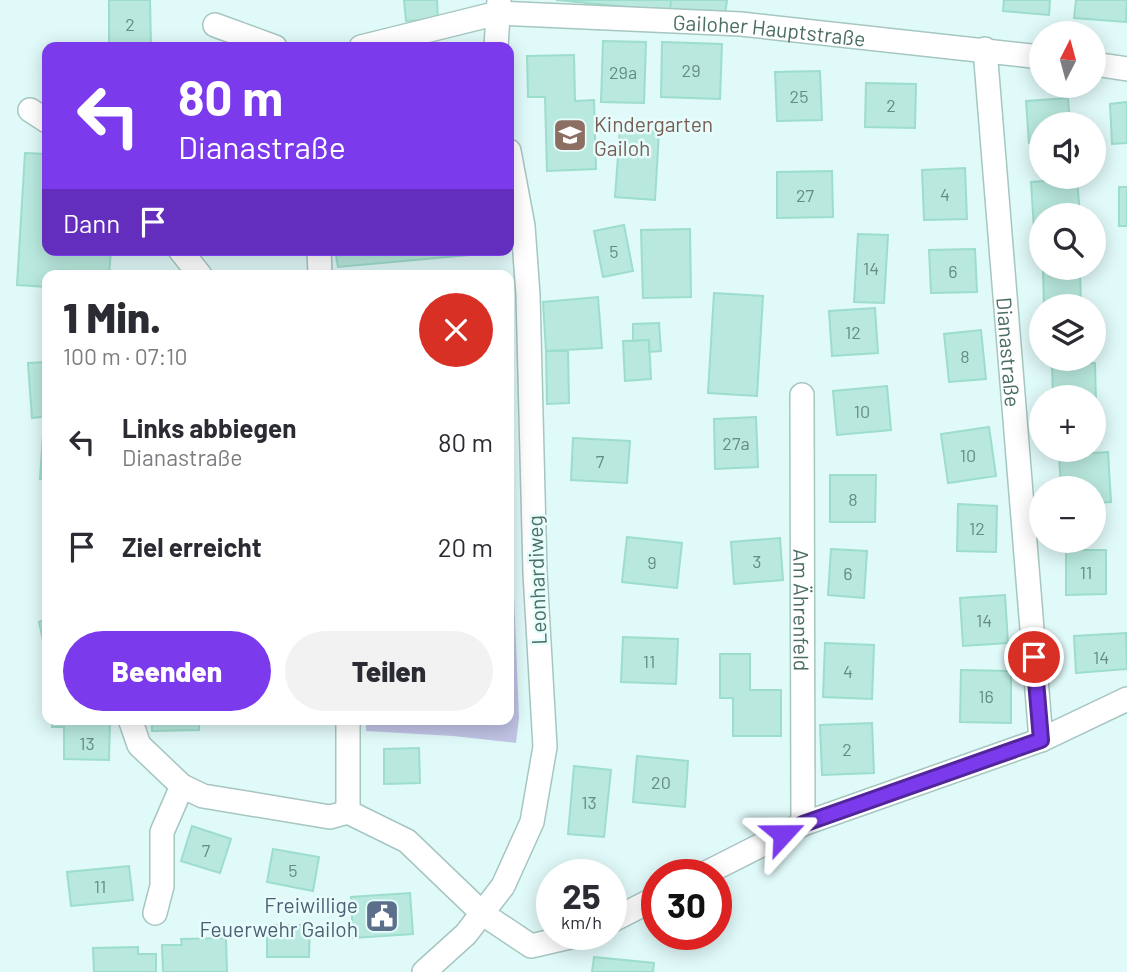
<!DOCTYPE html>
<html lang="de">
<head>
<meta charset="utf-8">
<style>
  body { margin:0; font-family:Barlow,sans-serif; background:#f2f2f3; color:#2b2b33; height:100vh; display:flex; flex-direction:column; font-size:26px; white-space:nowrap }
  * { box-sizing:border-box; margin:0 }
  p { font-size:23px; color:#7c7c81 }
  .icon { flex:none; width:38px; height:38px; fill:none; stroke:currentColor; stroke-width:2; stroke-linecap:round; stroke-linejoin:round }
  .map { position:relative; flex:1; overflow:hidden }
  .details { position:absolute; left:42px; top:270px; width:472px; height:455px; display:flex; flex-direction:column; background:#fff; border-radius:14px; box-shadow:0 4px 18px #0003 }
  .details>* { flex:none }
  .hud { position:absolute; left:42px; top:42px; width:472px; height:214px; border-radius:14px; box-shadow:0 4px 18px #0003; background:#7c3aed; color:#fff; overflow:hidden }
  .needle { width:46px; rotate:6deg }
  .fabs { position:absolute; left:1029px; top:21px; display:grid; gap:14px }
  .fabs a { display:grid; place-items:center; width:77px; height:77px; border-radius:50%; background:#fff; box-shadow:0 4px 18px #0003; font-size:35px }
  .speed { position:absolute; left:536px; top:859px; display:flex; gap:14px; font-size:35px; font-weight:700; text-align:center }
  .speed>* { display:grid; place-content:center; width:91px; height:91px; border-radius:50%; background:#fff; box-shadow:0 4px 18px #0003; line-height:1 }
  .speed small { font-size:18px; font-weight:400 }
  .speed .limit { border:10px solid #d22; background:#fff; color:#111 }
  .pin { position:absolute; display:grid; place-items:center; width:60px; height:60px; color:#fff; margin:-30px; border:4px solid #fff; border-radius:50%; box-shadow:0 2px 7px #0007 }
  .me { position:absolute; width:77px; margin:-38px; rotate:66deg; stroke-linejoin:round; filter:drop-shadow(0 0 5px #0008) }
  .turn { display:flex; align-items:center; gap:24px; height:147px; padding:0 21px; font-size:32px }
  .turn .icon { width:91px; height:91px; stroke-width:2.5 }
  .turn b { display:block; font-size:49px; line-height:60px }
  .then { display:flex; align-items:center; height:66px; padding:0 21px; background:#0003; gap:14px; font-size:26px }
  .round { display:grid; place-items:center; flex:none; width:74px; height:74px; border-radius:37px; background:#f2f2f3 }
  .head { display:flex; align-items:center; justify-content:space-between; height:119px; padding:0 21px }
  h1 { font-size:42px; font-weight:800; line-height:52px }
  .cta { display:flex; gap:14px; margin-top:auto; padding:14px 21px }
  .cta a { flex:1; height:80px; border-radius:42px; background:#7c3aed; color:#fff; font-size:28px; font-weight:800; line-height:80px; text-align:center }
  .cta a+a { background:#f2f2f3; color:#2b2b33 }
  ul { padding:0; list-style:none }
  li { display:flex; align-items:center; gap:21px; height:105px; padding:0 21px }
  li div { flex:1 }
  li b { display:block; font-size:26px }
  li em { font-style:normal }
  .map>svg:first-child { display:block }
</style>
</head>
<body>
<div class="map">
<svg width="1127" height="972" viewBox="0 0 1127 972">
  <rect width="100%" height="100%" fill="#e0f9f9"/>
  <path fill="#c1c3e5" d="M509,471L519,717L516,743L453,736L366,731V719H509Z"/>
  <path fill="#b9e9de" stroke="#9dddcc" stroke-width="2" d="M109,0H150L151,47H109Z
    M404,0H437L438,19L406,21Z
    M556,0H671L670,11Z
    M671,0H727L725,15L670,11Z
    M1004,0H1050L1049,15L1003,11Z
    M1076,0H1127L1126,22L1074,18Z
    M603,41L646,42L644,103L601,102Z
    M662,42L722,44L720,99L661,97Z
    M574,55L575,101L594,100L596,169L547,171L545,97H528L527,56Z
    M820,71L822,120L777,121L775,72Z
    M866,83L916,84L915,128L865,127Z
    M1068,98L1070,124H1041V142L1029,143L1026,101Z
    M1127,102V143L1112,144L1110,104Z
    M620,129L659,132L655,200L615,197Z
    M25,153L47,154V250H111L109,275H47V287L17,285Z
    M965,168L967,219L924,220L922,170Z
    M832,171L833,217L777,218V172Z
    M1077,179L1080,215H1041V228L1034,229L1031,182Z
    M1119,187H1127V226H1119Z
    M624,225L633,271L603,277L594,231Z
    M690,229L691,297L643,298L641,230Z
    M858,234L888,235L884,303L854,302Z
    M975,249L977,292L931,293L929,250Z
    M335,250H468L469,255L338,267Z
    M1080,271L1081,306H1044L1043,272Z
    M714,293L763,296L757,396L708,393Z
    M598,297L602,348L546,351L543,302Z
    M875,308L878,353L832,356L829,311Z
    M659,323L661,351L649,352V340L633,341V324Z
    M981,330L986,379L949,382L944,334Z
    M649,340L651,379L625,381L623,341Z
    M546,351H568L569,403L547,404Z
    M47,362V416L32,418L28,363Z
    M1095,363L1096,404H1094V397H1053L1052,364Z
    M887,386L891,430L837,435L833,391Z
    M756,417L758,467L715,469L714,419Z
    M989,427L996,476L948,483L941,434Z
    M43,434L47,435V479H40Z
    M573,438L630,441L627,483L571,480Z
    M1108,452L1111,502L1094,503V488H1061L1059,455Z
    M830,475H876L875,522H830Z
    M958,504L997,506L996,552L957,551Z
    M627,537L682,543L677,588L622,582Z
    M780,538L783,580L734,584L731,542Z
    M831,549L867,551L864,598L828,595Z
    M1066,550H1106V594L1066,595Z
    M1005,595L1008,643L963,646L960,598Z
    M47,619V645H44L39,622Z
    M1126,633L1127,669L1076,673L1074,636Z
    M623,637L678,639L676,684L621,682Z
    M825,643L874,645L872,699L823,697Z
    M720,654H750V690H781V736H733V698H720Z
    M961,670L1011,671V723L960,722Z
    M52,719H110L109,760L64,759V727H52Z
    M152,719H199V730L152,731Z
    M872,723L874,773L822,775L820,725Z
    M419,748L420,783L384,784V749Z
    M637,756L688,761L685,807L633,802Z
    M574,766L611,770L604,837L568,834Z
    M192,826L231,839L220,873L181,861Z
    M273,849L319,857L313,891L267,882Z
    M129,866L133,900L71,906L67,872Z
    M410,893L413,934L353,938L351,897Z
    M267,925H310L309,957H267Z
    M226,938L227,972H163L162,945H182L181,939Z
    M138,947V954H156V972H94L93,948Z
    M594,957L654,963L653,972H592Z"/>
  <g fill="none" stroke-linecap="round" stroke-linejoin="round">
    <g stroke="#a6c6c0" stroke-width="26">
      <g id="minor">
        <path d="M215,25L275,47"/>
        <path id="s1" d="M361,47L498,13L741,24L1041,57"/>
        <path d="M496,47L499,0"/>
        <path id="s2" d="M985,49L1041,740"/>
        <path d="M1094,64L1127,69"/>
        <path d="M30,110L47,121"/>
        <path d="M180,250L200,275"/>
        <path d="M319,250L320,275"/>
        <path id="s3" d="M802,395L803,824"/>
        <path d="M130,719L139,745L182,786L203,796L330,817L348,812L407,841L483,914L531,946L583,934"/>
        <path d="M348,812V719"/>
        <path d="M702,875L803,824L1041,740L1127,699"/>
        <path d="M155,913L162,886V832L182,786"/>
        <path d="M611,921L656,898"/>
        <path d="M424,972L466,934L503,886L532,822L545,747L535,573L528,295L523,226L509,151"/>
      </g>
    </g>
    <use href="#minor" stroke="#fff" stroke-width="23"/>
  </g>
  <g fill="none" stroke-linecap="round" stroke-linejoin="round">
    <g stroke="#51269a" stroke-width="18">
      <path id="route" d="M783,834L803,824L1041,740L1034,657"/>
    </g>
    <use href="#route" stroke="#7c3aed" stroke-width="12"/>
  </g>
  <defs>
    <g id="school-square" transform="scale(1.75)"><rect x="-9" y="-9" width="18" height="18" rx="4" fill="#8d6e63" stroke="#e6fdfc"/><path d="M0-5L7-2L0 1L-7-2ZM-4 1L0 2.5L4 1V4Q0 6-4 4Z" fill="#fff"/></g>
    <g id="civic-square" transform="scale(1.75)"><rect x="-9" y="-9" width="18" height="18" rx="4" fill="#5c6f8a" stroke="#e6fdfc"/><path d="M-.6-6.5H3V-4.5H.6V-3L4-1V1h2V6H-6V1h2V-1L-.6-3ZM-1.2 2.5V6h2.4V2.5Z" fill="#fff"/></g>
  </defs>
  <g fill-rule="evenodd">
    <use href="#school-square" x="570" y="135"/>
    <use href="#civic-square" x="382" y="916"/>
  </g>
  <g text-anchor="middle" dominant-baseline="central" stroke-width="5" stroke-linejoin="round" paint-order="stroke">
    <g font-size="18" fill="#668c82">
      <text x="130" y="24">2</text>
      <text x="691" y="70">29</text>
      <text x="623" y="72">29a</text>
      <text x="799" y="96">25</text>
      <text x="891" y="105">2</text>
      <text x="945" y="194">4</text>
      <text x="805" y="195">27</text>
      <text x="614" y="251">5</text>
      <text x="871" y="268">14</text>
      <text x="953" y="271">6</text>
      <text x="853" y="332">12</text>
      <text x="965" y="356">8</text>
      <text x="862" y="411">10</text>
      <text x="736" y="443">27a</text>
      <text x="968" y="455">10</text>
      <text x="600" y="461">7</text>
      <text x="853" y="499">8</text>
      <text x="977" y="528">12</text>
      <text x="757" y="561">3</text>
      <text x="652" y="562">9</text>
      <text x="1086" y="572">11</text>
      <text x="848" y="573">6</text>
      <text x="984" y="620">14</text>
      <text x="1101" y="657">14</text>
      <text x="649" y="661">11</text>
      <text x="848" y="671">4</text>
      <text x="986" y="696">16</text>
      <text x="87" y="743">13</text>
      <text x="847" y="749">2</text>
      <text x="661" y="782">20</text>
      <text x="589" y="802">13</text>
      <text x="206" y="850">7</text>
      <text x="293" y="870">5</text>
      <text x="100" y="886">11</text>
    </g>
    <g font-size="21" fill="#4a6d63" stroke="#e6fdfc">
      <text stroke="none"><textPath href="#s1" startOffset="413">Gailoher Hauptstraße</textPath></text>
      <text stroke="none"><textPath href="#s2" startOffset="304">Dianastraße</textPath></text>
      <text transform="translate(536 580) rotate(-92)">Leonhardiweg</text>
      <text stroke="none"><textPath href="#s3" startOffset="215">Am Ährenfeld</textPath></text>
    </g>
    <g font-size="21" fill="#785e54" stroke="#e6fdfc" text-anchor="start">
      <text x="594" y="123">Kindergarten<tspan x="594" dy="24">Gailoh</tspan></text>
    </g>
    <g font-size="21" fill="#4e5e75" stroke="#e6fdfc" text-anchor="end">
      <text x="358" y="904">Freiwillige<tspan x="358" dy="24">Feuerwehr Gailoh</tspan></text>
    </g>
  </g>
</svg>
<div class="fabs">
<a><svg class="needle" viewBox="-14 -14 28 28"><path d="M0-13l5 13h-10z" fill="#e53935"/><path d="M0 13l5-13h-10z" fill="#7c7c81"/></svg></a>
<a><svg class="icon" aria-label="sound" viewBox="0 0 24 24"><path d="M4 9h4l5-4v14l-5-4H4zM17 9q2 3 0 6"/></svg></a>
<a><svg class="icon" aria-label="search" viewBox="0 0 24 24"><circle cx="10" cy="10" r="6"/><path d="M15 15l6 6"/></svg></a>
<a><svg class="icon" aria-label="layers" viewBox="0 0 24 24"><path d="M12 4l9 5-9 5-9-5zM3 14l9 5 9-5"/></svg></a>
<a>+</a>
<a>−</a>
</div>
<div class="speed"><div>25<small>km/h</small></div><div class="limit">30</div></div>
<div class="pin" style="left:1034px;top:657px;background:#d93025"><svg class="icon" aria-label="arrive" viewBox="0 0 24 24"><path d="M6 21V4h12l-3 4 3 4H6"/></svg></div>
<svg class="me" style="left:783px;top:834px" viewBox="-20 -20 40 40"><path d="M0-17L14 15 0 8-14 15z" fill="#7c3aed" stroke="#fff" stroke-width="4"/></svg>
<div class="hud">
<div class="turn"><svg class="icon" aria-label="left" viewBox="0 0 24 24"><path d="M17 20v-9H6M10 6l-5 5 5 5"/></svg><div><b>80 m</b>Dianastraße</div></div>
<div class="then">Dann<svg class="icon" aria-label="arrive" viewBox="0 0 24 24"><path d="M6 21V4h12l-3 4 3 4H6"/></svg></div>
</div>
<section class="details">
<div class="head"><div><h1>1 Min.</h1><p>100 m · 07:10</p></div><a class="round" style="background:#d93025;color:#fff"><svg class="icon" aria-label="close" viewBox="0 0 24 24"><path d="M6 6l12 12M18 6L6 18"/></svg></a></div>
<ul>
<li><svg class="icon" aria-label="left" viewBox="0 0 24 24"><path d="M17 20v-9H6M10 6l-5 5 5 5"/></svg><div><b>Links abbiegen</b><p>Dianastraße</p></div><em>80 m</em></li>
<li><svg class="icon" aria-label="arrive" viewBox="0 0 24 24"><path d="M6 21V4h12l-3 4 3 4H6"/></svg><div><b>Ziel erreicht</b></div><em>20 m</em></li>
</ul>
<div class="cta"><a>Beenden</a><a>Teilen</a></div>
</section>
</div>
</body>
</html>
